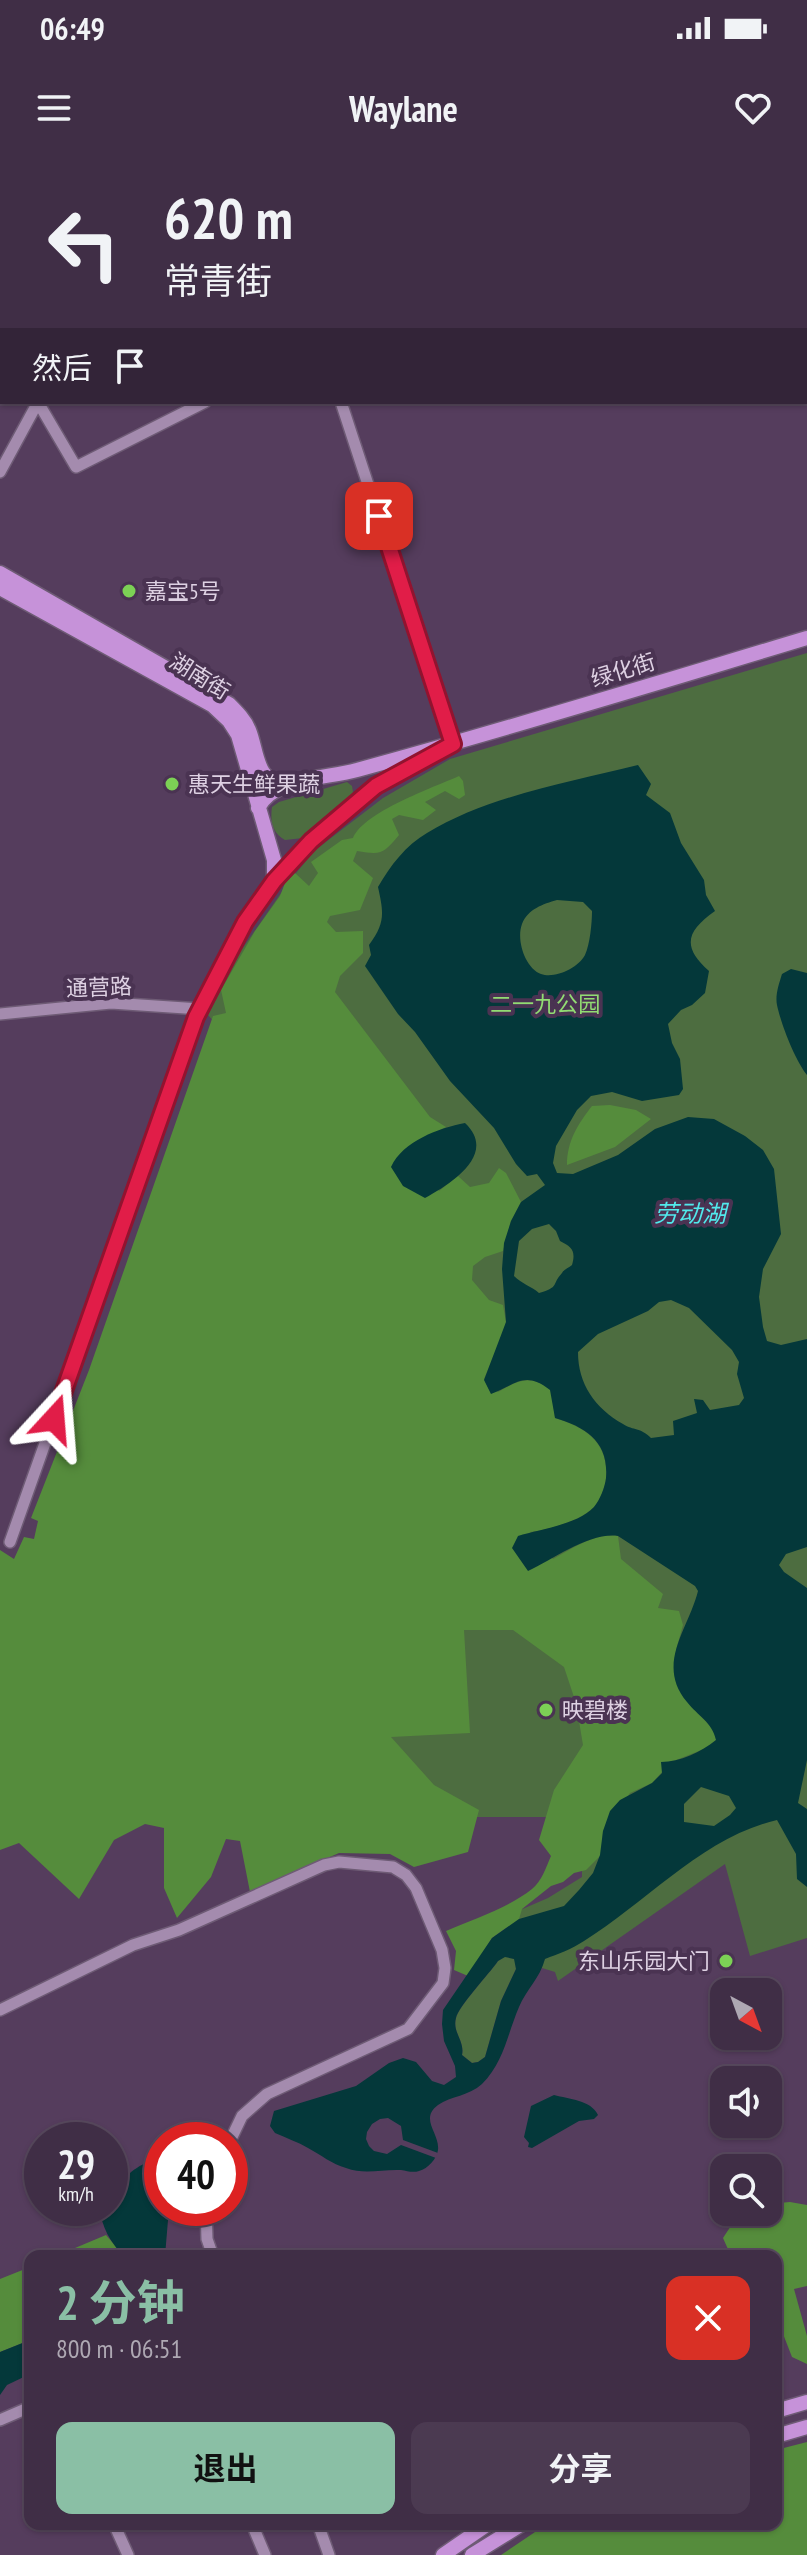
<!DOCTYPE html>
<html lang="zh">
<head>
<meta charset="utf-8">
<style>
  body { margin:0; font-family:"PT Sans Narrow","Noto Sans SC",sans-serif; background:#4b3a51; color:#f1f3f6; height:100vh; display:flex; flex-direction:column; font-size:30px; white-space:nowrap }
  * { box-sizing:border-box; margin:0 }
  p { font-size:26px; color:#aea8b3 }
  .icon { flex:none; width:44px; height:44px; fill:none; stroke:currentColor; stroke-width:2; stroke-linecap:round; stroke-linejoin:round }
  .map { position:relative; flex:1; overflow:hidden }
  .sheet { position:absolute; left:24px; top:2090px; width:758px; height:280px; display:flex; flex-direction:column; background:#402e46; border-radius:16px; box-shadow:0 2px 6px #0004,0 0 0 2px #594a5f }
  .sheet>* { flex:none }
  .banner { position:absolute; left:0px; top:0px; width:808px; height:244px; box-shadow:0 2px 6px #0004,0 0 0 2px #594a5f; background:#402e46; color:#f1f3f6; overflow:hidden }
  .needle { width:52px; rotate:139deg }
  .buttons { position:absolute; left:710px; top:1818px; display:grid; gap:16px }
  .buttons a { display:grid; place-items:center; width:72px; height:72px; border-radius:16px; background:#402e46; box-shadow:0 2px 6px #0004,0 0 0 2px #594a5f; font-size:40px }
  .speed { position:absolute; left:24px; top:1962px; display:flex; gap:16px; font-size:40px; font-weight:700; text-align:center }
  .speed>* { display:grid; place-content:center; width:104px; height:104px; border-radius:50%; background:#402e46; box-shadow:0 2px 6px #0004,0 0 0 2px #594a5f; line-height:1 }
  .speed small { font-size:20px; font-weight:400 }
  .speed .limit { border:12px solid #d22; background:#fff; color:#111 }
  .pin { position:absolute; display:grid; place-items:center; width:68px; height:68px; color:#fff; margin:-34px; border-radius:16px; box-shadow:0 4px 12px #0006 }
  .me { position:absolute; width:88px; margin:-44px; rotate:19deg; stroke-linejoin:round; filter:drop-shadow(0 0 6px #0008) }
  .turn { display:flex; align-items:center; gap:28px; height:168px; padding:0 32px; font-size:36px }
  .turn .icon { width:104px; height:104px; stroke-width:2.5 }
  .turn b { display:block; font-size:56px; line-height:68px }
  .then { display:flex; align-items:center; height:76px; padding:0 32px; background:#0003; gap:16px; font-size:30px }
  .round { display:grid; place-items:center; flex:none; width:84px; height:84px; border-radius:16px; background:#4b3a51 }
  .headline { display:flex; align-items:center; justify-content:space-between; height:136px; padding:0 32px }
  h1 { font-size:48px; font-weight:700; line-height:60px; color:#8abfa5 }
  .action { display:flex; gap:16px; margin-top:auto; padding:16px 32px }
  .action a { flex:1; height:92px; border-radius:16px; background:#8abfa5; color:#111; font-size:32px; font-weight:700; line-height:92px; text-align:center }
  .action a+a { background:#4b3a51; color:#f1f3f6 }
  .status { display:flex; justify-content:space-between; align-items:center; height:56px; padding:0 40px; background:#402e46; direction:ltr }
  .status svg { height:22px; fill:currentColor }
  header { display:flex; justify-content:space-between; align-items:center; height:104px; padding:0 32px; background:#402e46; font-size:36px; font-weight:700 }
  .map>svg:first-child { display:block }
</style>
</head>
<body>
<div class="status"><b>06:49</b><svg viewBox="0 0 49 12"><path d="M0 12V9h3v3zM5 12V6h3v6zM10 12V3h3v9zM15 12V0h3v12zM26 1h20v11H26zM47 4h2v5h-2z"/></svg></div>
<header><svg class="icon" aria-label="menu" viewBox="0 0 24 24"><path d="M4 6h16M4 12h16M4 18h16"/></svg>Waylane<svg class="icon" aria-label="heart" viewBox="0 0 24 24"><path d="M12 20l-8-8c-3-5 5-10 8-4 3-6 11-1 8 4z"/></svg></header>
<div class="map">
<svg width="807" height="2395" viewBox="0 0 807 2395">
  <rect width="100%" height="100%" fill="#553d5d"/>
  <path fill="#4d6d40" d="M807,493V1778L750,1796L725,1704L558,1821L555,1812L542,1808L499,1759L548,1738L582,1717V1700L562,1657H392L380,1051L208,855L238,795L288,723L314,691L383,638L450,599Z
    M347,622L352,626L353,632L349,638L303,678L285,680C272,673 270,661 272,647L279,642Z
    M505,1796L515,1799L516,1809L501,1841L485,1897L478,1902L472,1903L462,1895C465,1881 452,1872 456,1858C458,1847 489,1814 498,1801Z"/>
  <path fill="#558c3c" d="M459,616L463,621L465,635L459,639L445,631L425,642L436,650L423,660L399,655L392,659L399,675C383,694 382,695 357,691L353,701L373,718L360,750L330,756L327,762L336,772L363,771V793L340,816L335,832L430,957L446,967L412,984L439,1031L458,1016L470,1027L489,1023L499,1008L506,1013L521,1042L511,1061L503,1091L485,1097L473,1106L472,1120L489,1140L503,1145L506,1162L503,1173L484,1219L498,1232C519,1220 530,1214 551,1230L555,1258C587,1268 609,1283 606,1319C605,1327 600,1341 594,1347C581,1361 547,1370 530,1372L553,1399C574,1388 594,1373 618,1376L621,1399L663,1434L658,1448L679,1451L683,1465L676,1490L691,1546L714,1570L716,1580L704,1589L671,1602L652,1623L630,1633L603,1671L601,1695L586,1710L574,1713L563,1722L551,1726L522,1749L519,1759L492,1778L468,1816L454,1810L456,1791L446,1771C474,1759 508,1748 532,1729C542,1721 546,1707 551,1696L539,1680L554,1630L583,1585L576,1543L564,1507L513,1470H464L470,1573L391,1577L434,1625L479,1650L468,1692L414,1707L390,1694L339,1693L250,1732L240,1681L226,1679L211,1717L177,1758L164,1728V1668L145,1664L114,1680L79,1739L19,1683L0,1690V1390L14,1399L24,1377L34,1379L38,1361L31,1358L89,1210L213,856L226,853L221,830L255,771L280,736L285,723L295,713L309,726L318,713L311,702L342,680L353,678C364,652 432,628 459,616Z
    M610,945L636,950L651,959L615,987L567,1005C567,981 578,964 592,946Z
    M790,2042L807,2045V2126L794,2129L807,2176V2204L792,2197L776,2156V2096H731L723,2078L740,2052H768V2044Z
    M106,2075L124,2096H56Z
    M30,2107V2180L0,2192V2119Z
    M807,2282V2395H501L538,2370L553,2364H776V2290Z"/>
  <path fill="#04383a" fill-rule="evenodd" d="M638,605L651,624L646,635L670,653L681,683L704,720L706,735L715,751C687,771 681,786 709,811L705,833L692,845L681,850L668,864L672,883L680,899L683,929L679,935L642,941L612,932L591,936L577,950L556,986L553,1003L557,1013L573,1014L618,995L655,969L688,957L714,959L745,976L763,990L774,1009L781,1074L763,1109L759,1137L763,1167L767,1181L781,1185L807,1179V1387L786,1394L779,1405L784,1412L807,1428V1600L798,1643L807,1649V1727L797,1719L796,1694L777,1660C703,1677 647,1742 584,1781C572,1789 558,1794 545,1799C540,1818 526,1830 519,1847C507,1875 504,1902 482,1924C469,1936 451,1936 438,1945C419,1959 440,1973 438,1990C437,1998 428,2009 419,2011C413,2013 407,2011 401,2010C382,2009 365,2015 346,2008C332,2004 321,1995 308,1988C298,1982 286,1978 275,1973L270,1966L274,1951L356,1926L389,1903L403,1898L416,1902L432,1921L444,1925L456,1917L455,1906L444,1881L442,1864L443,1850L492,1778L519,1759L564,1746L579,1730L593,1713L600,1695L603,1671L610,1651L620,1640L652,1623L662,1613L661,1602C680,1602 701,1592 716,1580C712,1562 698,1556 687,1542C655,1504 689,1468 698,1431L695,1426L618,1376C590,1372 554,1399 528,1411L512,1388L518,1376C540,1369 577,1365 594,1347C600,1340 605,1327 606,1318C609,1282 586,1267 555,1258L550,1230C524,1210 516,1225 491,1234L484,1220L506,1162L502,1109L504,1083L511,1061L521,1042L545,1025L537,1014L527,1016L516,1004L494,968L450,921L415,872L398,854L365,806L371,795L369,785C385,763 384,754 378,727C390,706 406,685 427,673C488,636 570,622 638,605ZM557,740L583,742L592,751C592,763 590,784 585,795C578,808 555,819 541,814C525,808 516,780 522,764C528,749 543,744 557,740ZM549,1064L556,1071L560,1081C572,1087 576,1091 572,1105C569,1108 564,1109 562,1113C551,1125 560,1127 539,1133C531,1126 522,1124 514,1116L519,1081L532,1069ZM671,1140L689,1148L732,1190L739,1202L737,1214L744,1238L739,1245L710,1250L703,1240L694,1239L697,1253L673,1261L674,1275L651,1278C640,1267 634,1271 623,1264C595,1248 578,1224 578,1192L598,1174L648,1151L659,1142ZM701,1627L729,1636L736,1648L730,1655L714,1666L684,1662V1644ZM505,1797L514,1799L516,1809L501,1841L485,1897L478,1902L472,1903L462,1895C465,1881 452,1872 456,1858C458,1847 489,1814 498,1801Z
    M791,809L807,813V915C795,900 781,864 777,845C775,835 779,824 782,814Z
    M465,963C498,994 451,1024 425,1038L403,1026L391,1007C403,981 439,968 465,963Z
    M554,1935C569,1939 591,1940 598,1955L594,1959L579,1961L532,1988L528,1987L529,1983L524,1977L531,1946Z
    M162,1996V2048H169L165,2096H123C111,2082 101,2067 100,2048H110V2033L120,2028C126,2010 145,2003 162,1996Z
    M30,2180V2214L7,2225L0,2235V2192Z"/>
  <path fill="#553d5d" d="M388,1958L401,1966L403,1980L438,1993L436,1998L401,1985L387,1994L374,1991L369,1986L366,1979L367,1972L372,1964L380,1959Z"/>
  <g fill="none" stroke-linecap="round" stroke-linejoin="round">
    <g stroke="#6e5b75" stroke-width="14">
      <path id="minor" d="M243,0L244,2
        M42,2L44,0
        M0,38L2,37
        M0,160L2,165
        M806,160L807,159
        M0,212L2,213
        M341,242L453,584
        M39,244L76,307L205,242
        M0,312L38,242
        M0,854L111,843L200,849
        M10,1382L196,857L245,762L274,721
        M0,1850L133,1785L179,1770L324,1705L339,1702L393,1707L406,1715L416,1728L442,1790L445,1808L443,1823L408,1869L267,1934L242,1956L230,1981
        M206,2048L207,2079L213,2096
        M0,2260L30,2247
        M114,2364L128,2395
        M252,2364L265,2395
        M318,2364L329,2395"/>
    </g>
    <g stroke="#6e5b75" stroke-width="17">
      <path id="major" d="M0,413L229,544C237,552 245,560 249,570C258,592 255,623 286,624
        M0,428L212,545L229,561L238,575L274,700V721
        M258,648C275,616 326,619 357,610C508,569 657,523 807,478
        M274,721L311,681L376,626L427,597
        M776,2251L807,2242
        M776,2276L807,2267
        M443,2395L488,2364
        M472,2395L522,2364"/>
    </g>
    <use href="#minor" stroke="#a48bae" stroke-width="11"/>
    <use href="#major" stroke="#c692d9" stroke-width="14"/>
  </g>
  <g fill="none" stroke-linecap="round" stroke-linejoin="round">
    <g stroke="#92132f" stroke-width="20">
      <path id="route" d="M54,1259L196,857L245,762L274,721L311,681L376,626L453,584L379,356"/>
    </g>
    <use href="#route" stroke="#e11d48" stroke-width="14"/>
  </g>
  <g fill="#7cd155" stroke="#4a3352" stroke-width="3">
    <circle cx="129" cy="431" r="8"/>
    <circle cx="172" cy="624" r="8"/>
    <circle cx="546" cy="1550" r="8"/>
    <circle cx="726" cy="1801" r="8"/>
  </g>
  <g text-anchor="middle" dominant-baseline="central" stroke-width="8" stroke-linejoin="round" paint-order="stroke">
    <g font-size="22" fill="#ded1e3" stroke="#4a3352" text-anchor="start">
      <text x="145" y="431">嘉宝5号</text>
      <text x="188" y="624">惠天生鲜果蔬</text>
      <text x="562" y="1550">映碧楼</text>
      <text x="710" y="1801" text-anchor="end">东山乐园大门</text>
    </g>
    <g font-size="22" fill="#ded1e3" stroke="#4a3352">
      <text transform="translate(623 510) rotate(-17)">绿化街</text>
      <text transform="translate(200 516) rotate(32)">湖南街</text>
      <text transform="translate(99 827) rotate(-2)">通营路</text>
    </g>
    <g font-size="22" fill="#92dc73" stroke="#4a3352">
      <text x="545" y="844">二一九公园</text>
    </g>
    <g font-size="24" font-style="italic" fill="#51e9ec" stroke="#4a3352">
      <text x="690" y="1053">劳动湖</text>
    </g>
  </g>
</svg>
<div class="buttons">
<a><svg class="needle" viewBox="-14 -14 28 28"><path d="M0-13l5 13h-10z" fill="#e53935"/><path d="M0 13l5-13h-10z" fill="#aea8b3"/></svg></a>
<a><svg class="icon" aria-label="sound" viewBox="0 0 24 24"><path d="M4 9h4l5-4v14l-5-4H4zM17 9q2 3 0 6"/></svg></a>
<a><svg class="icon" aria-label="search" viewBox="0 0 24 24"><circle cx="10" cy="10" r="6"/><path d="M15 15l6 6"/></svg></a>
</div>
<div class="speed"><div>29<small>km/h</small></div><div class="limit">40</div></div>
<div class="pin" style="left:379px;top:356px;background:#d93025"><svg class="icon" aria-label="arrive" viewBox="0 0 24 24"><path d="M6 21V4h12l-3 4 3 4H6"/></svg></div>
<svg class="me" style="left:54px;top:1259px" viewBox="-20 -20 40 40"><path d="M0-17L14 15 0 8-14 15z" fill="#e11d48" stroke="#fff" stroke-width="4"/></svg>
<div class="banner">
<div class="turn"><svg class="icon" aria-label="left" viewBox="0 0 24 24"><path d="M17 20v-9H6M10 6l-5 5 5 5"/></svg><div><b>620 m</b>常青街</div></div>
<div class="then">然后<svg class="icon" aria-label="arrive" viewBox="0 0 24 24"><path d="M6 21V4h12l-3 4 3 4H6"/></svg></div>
</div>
<section class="sheet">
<div class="headline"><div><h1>2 分钟</h1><p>800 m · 06:51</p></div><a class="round" style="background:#d93025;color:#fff"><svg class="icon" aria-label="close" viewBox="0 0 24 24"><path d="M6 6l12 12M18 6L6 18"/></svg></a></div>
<div class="action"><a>退出</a><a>分享</a></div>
</section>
</div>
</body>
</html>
